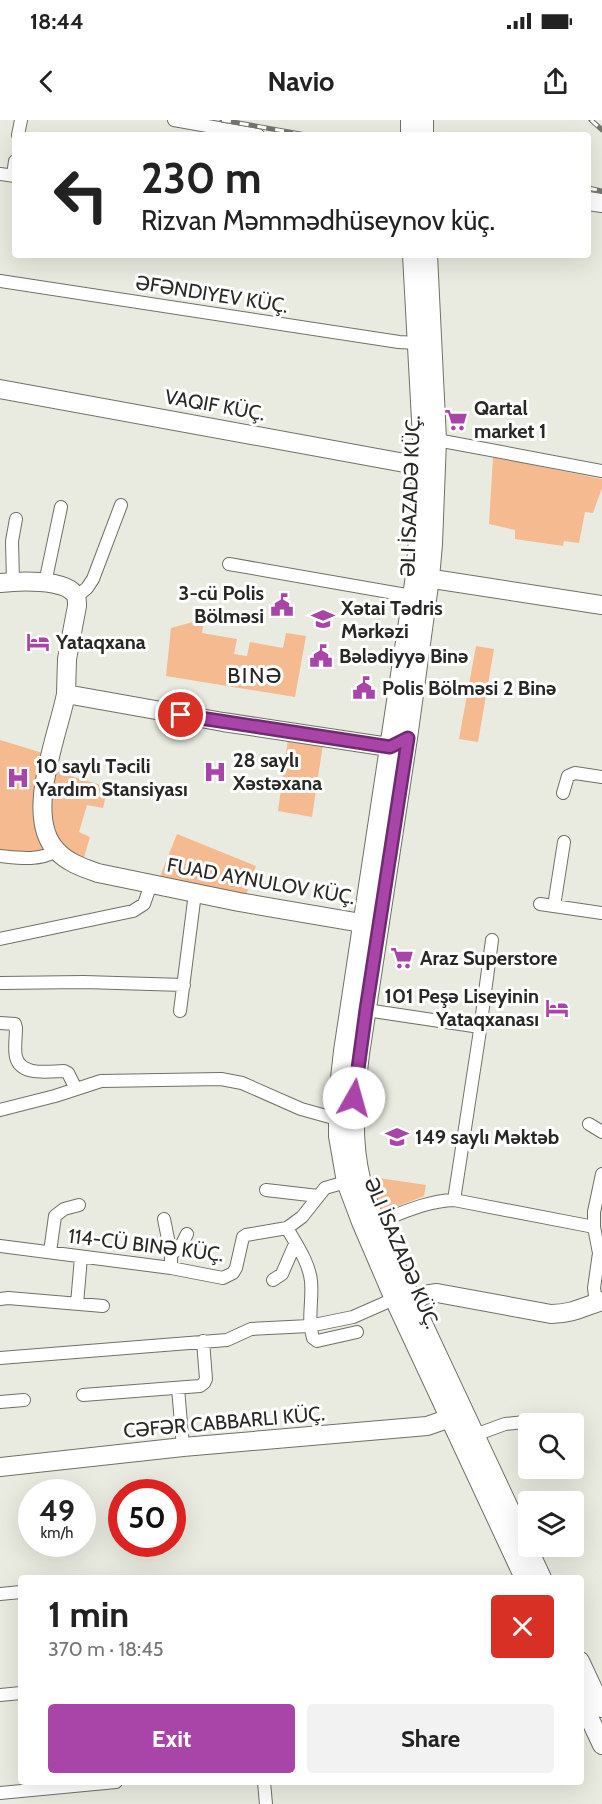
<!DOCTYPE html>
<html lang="en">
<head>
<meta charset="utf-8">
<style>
  body { margin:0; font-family:Cabin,sans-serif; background:#f2f2f2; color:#222; height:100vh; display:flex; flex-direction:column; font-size:22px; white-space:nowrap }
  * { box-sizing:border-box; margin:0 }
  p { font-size:20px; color:#767676 }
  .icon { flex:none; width:33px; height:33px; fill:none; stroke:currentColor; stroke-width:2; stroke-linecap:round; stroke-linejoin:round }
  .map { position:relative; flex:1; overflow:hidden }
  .sheet { position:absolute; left:18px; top:1455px; width:566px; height:210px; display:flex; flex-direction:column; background:#fff; border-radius:6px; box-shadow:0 6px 24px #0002 }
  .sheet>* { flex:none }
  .guide { position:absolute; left:12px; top:12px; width:579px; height:126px; border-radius:6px; box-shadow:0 6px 24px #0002; background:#fff; color:#222; overflow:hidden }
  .tools { position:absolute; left:518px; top:1293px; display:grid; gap:12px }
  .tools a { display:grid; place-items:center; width:66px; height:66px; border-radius:6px; background:#fff; box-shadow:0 6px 24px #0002; font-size:30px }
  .speed { position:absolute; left:18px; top:1359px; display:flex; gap:12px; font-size:30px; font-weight:700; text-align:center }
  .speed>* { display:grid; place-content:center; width:78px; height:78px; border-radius:50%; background:#fff; box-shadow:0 6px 24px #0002; line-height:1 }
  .speed small { font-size:15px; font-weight:400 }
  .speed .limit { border:9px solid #d22; background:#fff; color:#111 }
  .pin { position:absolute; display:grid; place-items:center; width:51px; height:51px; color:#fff; margin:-26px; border:3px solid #fff; border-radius:50%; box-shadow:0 2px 6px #0007 }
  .me { position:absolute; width:66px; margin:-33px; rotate:7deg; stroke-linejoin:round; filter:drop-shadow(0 0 4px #0008) }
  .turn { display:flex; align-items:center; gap:21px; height:126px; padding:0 30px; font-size:27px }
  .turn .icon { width:78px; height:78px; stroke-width:2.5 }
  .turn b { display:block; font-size:42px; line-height:51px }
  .round { display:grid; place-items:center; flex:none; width:63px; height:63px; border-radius:6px; background:#f2f2f2 }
  .overview { display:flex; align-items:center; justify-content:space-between; height:102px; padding:0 30px }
  h1 { font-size:36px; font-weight:700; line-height:45px }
  .primary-button { display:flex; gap:12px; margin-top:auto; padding:12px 30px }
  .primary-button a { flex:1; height:69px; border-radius:6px; background:#a944a9; color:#fff; font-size:24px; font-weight:700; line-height:69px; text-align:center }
  .primary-button a+a { background:#f2f2f2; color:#222 }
  .status { display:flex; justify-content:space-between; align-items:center; height:42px; padding:0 30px; background:#fff; direction:ltr }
  .status svg { height:16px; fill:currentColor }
  header { display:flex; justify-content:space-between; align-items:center; height:78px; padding:0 30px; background:#fff; font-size:27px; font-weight:700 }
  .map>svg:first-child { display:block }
</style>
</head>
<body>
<div class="status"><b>18:44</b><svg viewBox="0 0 49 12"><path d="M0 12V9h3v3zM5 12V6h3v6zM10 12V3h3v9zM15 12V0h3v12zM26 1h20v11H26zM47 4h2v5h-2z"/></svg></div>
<header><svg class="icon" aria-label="back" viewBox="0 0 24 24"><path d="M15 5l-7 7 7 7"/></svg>Navio<svg class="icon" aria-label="share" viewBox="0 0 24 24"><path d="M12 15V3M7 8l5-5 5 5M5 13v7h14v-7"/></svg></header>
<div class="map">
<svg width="602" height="1684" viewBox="0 0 602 1684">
  <rect width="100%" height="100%" fill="#e9ebe0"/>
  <path fill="#f5ba8f" d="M493,337L602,359V368L593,393L585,392L579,423L564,421L563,426L515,419V410L489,404Z
    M204,499L202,513L237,519L234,534L247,536L250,522L283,528L286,513L306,516L295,577L166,556L171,508Z
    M476,526L494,529L478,622L459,619Z
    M288,619L323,624L312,697L278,691Z
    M0,620L46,634L48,729L35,733L0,730Z
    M54,651L108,667L103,688L87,685L79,712L90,717L83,741C76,737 67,734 63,728C46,708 48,676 54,651Z
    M177,714L256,746L245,778L159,759Z
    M372,1057L426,1065L424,1076L385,1091L379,1086Z"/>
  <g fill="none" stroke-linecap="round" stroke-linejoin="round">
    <g stroke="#6f7167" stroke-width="14">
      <path id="street" d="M174,0L258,15
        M18,15L21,0
        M0,54L15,56
        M13,55L15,41
        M0,161L399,222L417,223
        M437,320L602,351
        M229,444L412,476
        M13,461L12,421L16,399
        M45,463L61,387
        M76,477L87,468L93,459L121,385
        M563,673L568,656L575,653L602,657
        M0,736C20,738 38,741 57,731
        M540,784L602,793
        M554,786L564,722
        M0,819L133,791L144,784L151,764
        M0,863L84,862L184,865
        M366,890L480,907
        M180,891L195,773
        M0,903L15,904L16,908C16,917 14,929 16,937C21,957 50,951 64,951L68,953L76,969
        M0,990L55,976L101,961L221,959L242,963L301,989L337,999
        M589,1004L602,1012
        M266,1070L318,1076
        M454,1080L479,917L492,820
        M164,1099L171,1134V1148
        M376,1103C402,1093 426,1081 454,1080L594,1107
        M287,1108C296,1124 309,1142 311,1161C313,1181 307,1199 313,1218L317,1221L357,1212
        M0,1126L171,1148L223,1158L233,1153L236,1148L243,1117L246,1115L287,1108L302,1097L325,1068L346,1062
        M50,1132L55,1096L64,1089L79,1085
        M171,1134L180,1128L187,1114
        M273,1160L282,1154L295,1124
        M0,1179L8,1178L103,1186
        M596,1183L594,1168L599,1133L594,1107V1092L602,1054
        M77,1184L81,1137
        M0,1238L227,1220L251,1209L309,1206L353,1197L394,1179
        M178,1268L183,1327
        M83,1275L200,1266L204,1263L206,1259L203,1221
        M0,1282L24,1280
        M475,1315L505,1304L534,1301
        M0,1474L21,1472
        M0,1575L21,1573
        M264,1662L266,1684
        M0,1673L116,1662"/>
    </g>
    <g stroke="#6f7167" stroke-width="20">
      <path id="secondary" d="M410,0V15
        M424,0V15
        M588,81L602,83
        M412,135L422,318L419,407L415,456L343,931L338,976V1016L346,1062L361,1102L394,1179L524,1458
        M428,135L437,320L433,424L430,458L408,618L360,934C355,976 351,1017 361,1059C364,1074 371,1088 376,1103L542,1458
        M0,269L421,346
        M420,457L602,485
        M0,463C17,461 66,458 76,476C77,479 77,483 77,486L67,539L66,574L223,602L402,629
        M66,574C58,616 23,697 57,731C68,743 84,748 98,753L239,782L373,805
        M413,1182L424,1175L437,1173L551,1194C572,1194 583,1187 602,1181
        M0,1347L183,1327L427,1306L459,1295
        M580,1541L602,1588
        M580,1578L602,1625"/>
    </g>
    <use href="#street" stroke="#fff" stroke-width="12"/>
    <use href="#secondary" stroke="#fff" stroke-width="18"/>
    <g stroke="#74756e" stroke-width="5">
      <path id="rail" d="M222,0L306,15
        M591,0L602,10
        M588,68L602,71"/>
    </g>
    <use href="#rail" stroke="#fff" stroke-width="3" stroke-dasharray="9" stroke-linecap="butt"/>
  </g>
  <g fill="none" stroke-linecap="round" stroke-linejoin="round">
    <g stroke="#6e2c6e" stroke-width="15">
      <path id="route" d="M181,595L390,627L408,618L366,890L354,978"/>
    </g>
    <use href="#route" stroke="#a944a9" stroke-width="10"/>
  </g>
  <defs>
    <g id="supermarket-bare" transform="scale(1.8)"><path d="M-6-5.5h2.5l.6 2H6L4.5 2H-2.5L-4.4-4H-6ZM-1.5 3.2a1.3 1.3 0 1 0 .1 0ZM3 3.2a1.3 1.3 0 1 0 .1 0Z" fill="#a944a9" stroke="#fff" stroke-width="2.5" paint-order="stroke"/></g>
    <g id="civic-bare" transform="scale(1.8)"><path d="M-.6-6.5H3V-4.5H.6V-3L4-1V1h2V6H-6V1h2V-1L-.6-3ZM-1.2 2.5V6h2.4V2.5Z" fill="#a944a9" stroke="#fff" stroke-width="2.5" paint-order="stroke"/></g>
    <g id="university-bare" transform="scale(1.8)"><path d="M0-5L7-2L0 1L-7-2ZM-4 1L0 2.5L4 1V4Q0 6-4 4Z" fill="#a944a9" stroke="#fff" stroke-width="2.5" paint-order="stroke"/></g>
    <g id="hotel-bare" transform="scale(1.8)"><path d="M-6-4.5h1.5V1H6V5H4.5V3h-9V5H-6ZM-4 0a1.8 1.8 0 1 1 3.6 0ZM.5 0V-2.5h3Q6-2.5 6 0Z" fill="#a944a9" stroke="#fff" stroke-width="2.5" paint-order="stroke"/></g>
    <g id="hospital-bare" transform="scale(1.8)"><path d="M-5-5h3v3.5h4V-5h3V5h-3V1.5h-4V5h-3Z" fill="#a944a9" stroke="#fff" stroke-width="2.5" paint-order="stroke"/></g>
    <g id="school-bare" transform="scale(1.8)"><path d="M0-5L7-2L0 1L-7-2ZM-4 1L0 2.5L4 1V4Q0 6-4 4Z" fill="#a944a9" stroke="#fff" stroke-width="2.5" paint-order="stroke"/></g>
  </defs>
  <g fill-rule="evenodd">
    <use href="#supermarket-bare" x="456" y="300"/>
    <use href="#civic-bare" x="282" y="485"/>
    <use href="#university-bare" x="323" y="499"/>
    <use href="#hotel-bare" x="38" y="522"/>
    <use href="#civic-bare" x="321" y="536"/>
    <use href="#civic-bare" x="364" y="568"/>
    <use href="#hospital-bare" x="215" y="652"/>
    <use href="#hospital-bare" x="18" y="658"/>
    <use href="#supermarket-bare" x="402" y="838"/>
    <use href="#hotel-bare" x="557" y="888"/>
    <use href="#school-bare" x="397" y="1017"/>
  </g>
  <g text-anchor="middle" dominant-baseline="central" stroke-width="6" stroke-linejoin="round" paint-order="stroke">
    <g font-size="20" fill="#282925" stroke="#fff">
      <text transform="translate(212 174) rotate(9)">ƏFƏNDIYEV KÜÇ.</text>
      <text transform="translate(215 285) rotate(10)">VAQIF KÜÇ.</text>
      <text transform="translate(410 376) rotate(-88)">ƏLI İSAZADƏ KÜÇ.</text>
      <text transform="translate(261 761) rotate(10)">FUAD AYNULOV KÜÇ.</text>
      <text transform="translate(146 1125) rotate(7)">114-CÜ BINƏ KÜÇ.</text>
      <text transform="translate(402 1133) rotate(67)">ƏLI İSAZADƏ KÜÇ.</text>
      <text transform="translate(224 1302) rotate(-5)">CƏFƏR CABBARLI KÜÇ.</text>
    </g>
    <g font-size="20" font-weight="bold" fill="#282925" stroke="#fff" text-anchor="start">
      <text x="474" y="288">Qartal<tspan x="474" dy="23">market 1</tspan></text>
      <text x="264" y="473" text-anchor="end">3-cü Polis<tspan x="264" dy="23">Bölməsi</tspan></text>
      <text x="341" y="488">Xətai Tədris<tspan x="341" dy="23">Mərkəzi</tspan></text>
      <text x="56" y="522">Yataqxana</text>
      <text x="339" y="536">Bələdiyyə Binə</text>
      <text x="382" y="568">Polis Bölməsi 2 Binə</text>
      <text x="233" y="640">28 saylı<tspan x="233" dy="23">Xəstəxana</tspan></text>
      <text x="36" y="646">10 saylı Təcili<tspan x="36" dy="23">Yardım Stansiyası</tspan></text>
      <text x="420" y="838">Araz Superstore</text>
      <text x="539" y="876" text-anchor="end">101 Peşə Liseyinin<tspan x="539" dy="23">Yataqxanası</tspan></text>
      <text x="415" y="1017">149 saylı Məktəb</text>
    </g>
    <g font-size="22" letter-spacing="1.5" fill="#282925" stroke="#fff">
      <text x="255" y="555">BINƏ</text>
    </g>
  </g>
</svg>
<div class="tools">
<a><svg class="icon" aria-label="search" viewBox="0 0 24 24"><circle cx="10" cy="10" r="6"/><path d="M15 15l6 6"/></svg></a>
<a><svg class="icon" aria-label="layers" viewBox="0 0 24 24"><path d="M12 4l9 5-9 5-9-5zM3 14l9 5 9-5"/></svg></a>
</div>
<div class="speed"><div>49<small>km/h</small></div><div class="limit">50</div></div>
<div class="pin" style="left:181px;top:595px;background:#d93025"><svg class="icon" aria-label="arrive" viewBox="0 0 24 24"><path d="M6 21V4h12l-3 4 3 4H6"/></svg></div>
<svg class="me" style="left:354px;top:978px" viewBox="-20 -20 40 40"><circle r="19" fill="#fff"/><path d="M0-13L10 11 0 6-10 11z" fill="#a944a9"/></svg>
<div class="guide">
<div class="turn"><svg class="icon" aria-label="left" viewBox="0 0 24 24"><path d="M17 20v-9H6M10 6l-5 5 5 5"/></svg><div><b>230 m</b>Rizvan Məmmədhüseynov küç.</div></div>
</div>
<section class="sheet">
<div class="overview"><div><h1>1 min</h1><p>370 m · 18:45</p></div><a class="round" style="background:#d93025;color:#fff"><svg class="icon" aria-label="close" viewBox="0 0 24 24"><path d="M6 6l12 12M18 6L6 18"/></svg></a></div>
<div class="primary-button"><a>Exit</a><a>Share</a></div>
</section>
</div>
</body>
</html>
